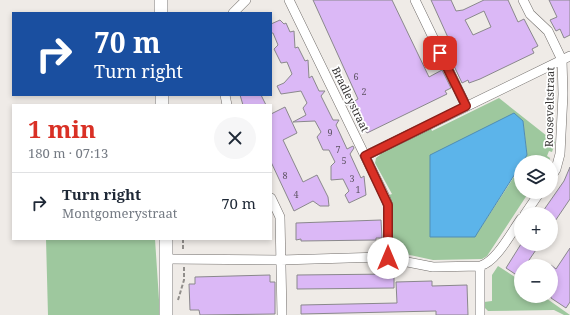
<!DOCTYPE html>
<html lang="en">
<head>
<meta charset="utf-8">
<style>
  body { margin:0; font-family:"Noto Serif",serif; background:#f6f6f7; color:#1f2937; height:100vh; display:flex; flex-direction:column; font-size:15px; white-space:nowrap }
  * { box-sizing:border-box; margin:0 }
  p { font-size:13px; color:#747a83 }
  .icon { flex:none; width:22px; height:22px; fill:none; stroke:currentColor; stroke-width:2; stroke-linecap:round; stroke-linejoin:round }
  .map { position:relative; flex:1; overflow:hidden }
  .details { position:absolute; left:12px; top:104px; width:260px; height:136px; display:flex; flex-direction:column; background:#fff; border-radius:0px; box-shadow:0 2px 6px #0003 }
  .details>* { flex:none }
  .hud { position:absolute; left:12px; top:12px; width:260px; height:84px; border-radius:0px; box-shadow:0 2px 6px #0003; background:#1a4fa0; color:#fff; overflow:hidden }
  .buttons { position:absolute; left:514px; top:155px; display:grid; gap:8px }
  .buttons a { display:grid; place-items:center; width:44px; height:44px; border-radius:50%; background:#fff; box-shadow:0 2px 6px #0003; font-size:20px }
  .pin { position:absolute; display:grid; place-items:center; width:34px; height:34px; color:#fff; margin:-17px; border-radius:8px; box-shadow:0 2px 6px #0006 }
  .me { position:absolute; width:44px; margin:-22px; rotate:0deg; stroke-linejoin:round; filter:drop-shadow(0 0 3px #0008) }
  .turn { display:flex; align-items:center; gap:14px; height:84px; padding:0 16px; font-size:18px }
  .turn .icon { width:52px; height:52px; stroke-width:2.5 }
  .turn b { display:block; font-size:28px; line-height:34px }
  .round { display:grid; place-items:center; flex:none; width:42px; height:42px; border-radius:21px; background:#f6f6f7 }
  .headline { display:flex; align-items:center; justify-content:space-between; height:68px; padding:0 16px }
  h1 { font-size:24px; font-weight:700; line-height:30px; color:#d93025 }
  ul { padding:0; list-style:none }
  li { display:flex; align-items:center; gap:12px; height:60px; padding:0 16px; border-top:1px solid #e0e1e3 }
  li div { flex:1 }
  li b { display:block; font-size:15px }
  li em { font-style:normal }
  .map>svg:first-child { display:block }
</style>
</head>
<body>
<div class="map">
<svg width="570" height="315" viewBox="0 0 570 315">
  <rect width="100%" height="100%" fill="#efebe7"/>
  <path fill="#9ec89e" d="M499,98L547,136H554L555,143L552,152L549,151L547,156L550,158L549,162H523L527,155L523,121L478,232L521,166V192H529L487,256L482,259L433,260L396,252L393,247V206L389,195L392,194L375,163L376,158L380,155V153L431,128L432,131Z
    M46,239H155L160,315H48Z
    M498,266L521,281V296H543L570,315H564L554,310L488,311L484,307V302L492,301V275Z"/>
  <path fill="#5cb4ea" stroke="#508db3" d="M514,113L523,121L527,155L478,232L475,237H430V155Z"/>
  <path fill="#dbb8f6" stroke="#8a888c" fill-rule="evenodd" d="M313,0H392L429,77L442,70L451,88L445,91L447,94L367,133L365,130L361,132L348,105L358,99Z
    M431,0H451L456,11L463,10L484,0H508L518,22L524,19L538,46L532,49L534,53L480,79L469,83L468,80L462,83L449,55L455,53ZM484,11L491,27L473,35L465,20Z
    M549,0H570V35L564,38L560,29L556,31L550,20L557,17Z
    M280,20L284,24L286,23L290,32L294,31L295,48L298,47L305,61L308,60L309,78L312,76L319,91H325L321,96L333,120H339L336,125L347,149L353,146L354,148L350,154L361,178L364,176L366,195L349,203L345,195L349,191L343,179L331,180V166L335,162L329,150H323L317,137L321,132L315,121L293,122L306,115L303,108L307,103L301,91L281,94L277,86L284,83L292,74L287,62L281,63L274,49L278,45L273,33H271V24Z
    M240,95H261L266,105H243Z
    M285,107L297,133L283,140L303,182L317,175L328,197L329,206H320L313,201L294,211L271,162V114Z
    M570,167V199L551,227V214H541L564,181Z
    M381,220L382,238H376V240L301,241V239L296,240V223Z
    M521,244H540L525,266H521V278L506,268Z
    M570,248V302L566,308L551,298V265L556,269Z
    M394,274V288L297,289V275Z
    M270,275V282H275V314L200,315L199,310H190L189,284H195V277Z
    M432,281V286L467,285L468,315H436V311L301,314V305L397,303L396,282Z"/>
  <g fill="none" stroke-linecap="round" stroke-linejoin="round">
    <g stroke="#716d6a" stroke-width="10">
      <path id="street" d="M289,0L385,197L388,205V258
        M415,0L466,106
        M523,0L530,14L548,31L562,60L563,94L560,154L556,169L551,177
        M233,13L246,0
        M225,95L227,105
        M365,156L570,56
        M271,198L280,217L282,315
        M525,214L540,192
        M166,259L281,260L382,257L433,267L480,266C496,262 511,233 521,219
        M480,266V315"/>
    </g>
    <g stroke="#716d6a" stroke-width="14">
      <path id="secondary" d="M161,0V13
        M162,95V105
        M166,239V315"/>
    </g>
    <path stroke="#908d8a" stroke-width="2" stroke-dasharray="4 2" stroke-linecap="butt" d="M183,239V251
      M178,300L184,280V267"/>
    <use href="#street" stroke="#fff" stroke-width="9"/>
    <use href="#secondary" stroke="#fff" stroke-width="13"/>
  </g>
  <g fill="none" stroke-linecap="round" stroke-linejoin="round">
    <g stroke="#8d1f18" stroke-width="10">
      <path id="route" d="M388,258V205L365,156L466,106L440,53"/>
    </g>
    <use href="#route" stroke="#d93025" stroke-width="7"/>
  </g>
  <g text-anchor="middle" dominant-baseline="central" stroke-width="3.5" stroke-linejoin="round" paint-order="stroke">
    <g font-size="9" fill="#5e5463">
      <text x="356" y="76">6</text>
      <text x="364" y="91">2</text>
      <text x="330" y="132">9</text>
      <text x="338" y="149">7</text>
      <text x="344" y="160">5</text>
      <text x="285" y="175">8</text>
      <text x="352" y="178">3</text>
      <text x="358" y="189">1</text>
      <text x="296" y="194">4</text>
    </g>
    <g font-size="11" fill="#353332" stroke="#fff">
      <text transform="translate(351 99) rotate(64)">Bradleystraat</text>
      <text transform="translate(549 107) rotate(-89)">Rooseveltstraat</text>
    </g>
  </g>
</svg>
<div class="buttons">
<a><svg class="icon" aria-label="layers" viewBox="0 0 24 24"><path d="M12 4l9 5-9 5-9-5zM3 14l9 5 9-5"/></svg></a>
<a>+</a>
<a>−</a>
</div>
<div class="pin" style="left:440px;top:53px;background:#d93025"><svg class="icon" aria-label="arrive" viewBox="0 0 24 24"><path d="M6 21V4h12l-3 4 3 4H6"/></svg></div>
<svg class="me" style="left:388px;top:258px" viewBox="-20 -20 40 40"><circle r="19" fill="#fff"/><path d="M0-13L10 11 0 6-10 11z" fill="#d93025"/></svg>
<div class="hud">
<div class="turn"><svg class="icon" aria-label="right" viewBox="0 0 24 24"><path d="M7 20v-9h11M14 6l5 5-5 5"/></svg><div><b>70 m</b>Turn right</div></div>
</div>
<section class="details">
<div class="headline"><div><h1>1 min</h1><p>180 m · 07:13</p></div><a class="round"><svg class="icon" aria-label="close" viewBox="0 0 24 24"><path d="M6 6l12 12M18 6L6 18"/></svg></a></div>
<ul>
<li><svg class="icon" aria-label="right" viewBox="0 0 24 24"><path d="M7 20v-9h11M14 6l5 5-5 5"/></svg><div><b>Turn right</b><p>Montgomerystraat</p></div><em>70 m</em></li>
</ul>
</section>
</div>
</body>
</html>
